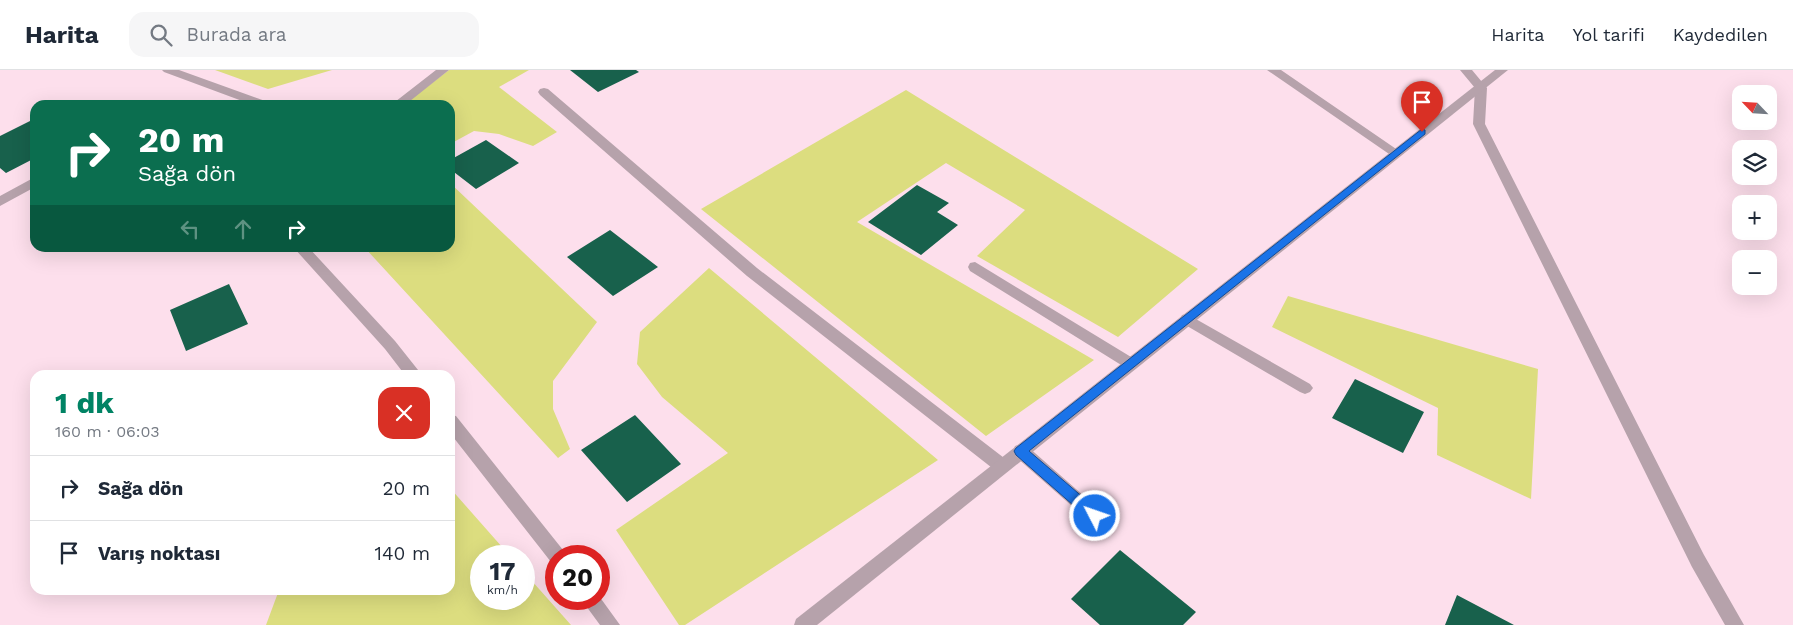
<!DOCTYPE html>
<html lang="tr">
<head>
<meta charset="utf-8">
<style>
  body { margin:0; font-family:"Work Sans",sans-serif; background:#f6f6f7; color:#1f2937; height:100vh; display:flex; flex-direction:column; font-size:19px; white-space:nowrap }
  * { box-sizing:border-box; margin:0 }
  p { font-size:16px; color:#747a83 }
  .icon { flex:none; width:28px; height:28px; fill:none; stroke:currentColor; stroke-width:2; stroke-linecap:round; stroke-linejoin:round }
  .map { position:relative; flex:1; overflow:hidden }
  .side { position:absolute; left:30px; top:300px; width:425px; height:225px; display:flex; flex-direction:column; background:#fff; border-radius:15px; box-shadow:0 5px 20px #0002 }
  .side>* { flex:none }
  .guide { position:absolute; left:30px; top:30px; width:425px; height:152px; border-radius:15px; box-shadow:0 5px 20px #0002; background:#0b6e4f; color:#fff; overflow:hidden }
  .needle { width:32px; rotate:295deg }
  .buttons { position:absolute; left:1732px; top:15px; display:grid; gap:10px }
  .buttons a { display:grid; place-items:center; width:45px; height:45px; border-radius:10px; background:#fff; box-shadow:0 5px 20px #0002; font-size:25px }
  .speed { position:absolute; left:470px; top:475px; display:flex; gap:10px; font-size:25px; font-weight:700; text-align:center }
  .speed>* { display:grid; place-content:center; width:65px; height:65px; border-radius:50%; background:#fff; box-shadow:0 5px 20px #0002; line-height:1 }
  .speed small { font-size:12px; font-weight:400 }
  .speed .limit { border:8px solid #d22; background:#fff; color:#111 }
  .pin { position:absolute; display:grid; place-items:center; width:42px; height:42px; color:#fff; margin:-51px -21px; border-radius:50% 50% 50% 0; rotate:-45deg; box-shadow:0 0 5px #0007 }
  .pin .icon { rotate:45deg }
  .me { position:absolute; width:55px; margin:-28px; rotate:311deg; stroke-linejoin:round; filter:drop-shadow(0 0 4px #0008) }
  .turn { display:flex; align-items:center; gap:18px; height:105px; padding:0 25px; font-size:22px }
  .turn .icon { width:65px; height:65px; stroke-width:2.5 }
  .turn b { display:block; font-size:35px; line-height:42px }
  .lanes { display:flex; align-items:center; height:48px; padding:0 25px; background:#0003; justify-content:center; gap:25px; direction:ltr }
  .lanes .off { opacity:.35 }
  .round { display:grid; place-items:center; flex:none; width:52px; height:52px; border-radius:15px; background:#f6f6f7 }
  .summary { display:flex; align-items:center; justify-content:space-between; height:85px; padding:0 25px }
  h1 { font-size:30px; font-weight:700; line-height:38px; color:#008364 }
  ul { padding:0; list-style:none }
  li { display:flex; align-items:center; gap:15px; height:65px; padding:0 25px; border-top:1px solid #e0e1e3 }
  li div { flex:1 }
  li b { display:block; font-size:19px }
  li em { font-style:normal }
  header { display:flex; align-items:center; gap:30px; box-sizing:border-box; height:70px; padding:0 25px; background:#fff; border-bottom:1px solid #e0e1e3 }
  header strong { font-size:24px }
  nav { display:flex; gap:28px; margin-inline-start:auto; font-size:18px }
  .search { width:350px; height:45px; background:#f6f6f7; display:flex; align-items:center; gap:12px; box-sizing:border-box; padding:0 18px; border-radius:15px; color:#747a83; font-size:19px }
  .map>svg:first-child { display:block }
</style>
</head>
<body>
<header>
<strong>Harita</strong>
<div class="search"><svg class="icon" aria-label="search" viewBox="0 0 24 24"><circle cx="10" cy="10" r="6"/><path d="M15 15l6 6"/></svg>Burada ara</div>
<nav><a>Harita</a><a>Yol tarifi</a><a>Kaydedilen</a></nav>
</header>
<div class="map">
<svg width="1793" height="555" viewBox="0 0 1793 555">
  <rect width="100%" height="100%" fill="#fddfec"/>
  <path fill="#dcdd7f" d="M215,0H332L268,19Z
    M449,0H529L499,17L557,62L533,76L499,64L474,61L450,74V35H403Z
    M906,20L1198,199L1118,267L977,186L1025,140L946,93L857,152L1094,290L986,366L701,139Z
    M450,113L597,252L553,311V339L570,379L558,388L365,178H450Z
    M709,198L938,390L685,555H679L616,460L728,383L662,327L637,294L640,262Z
    M1288,226L1538,299L1531,429L1437,385L1438,338L1272,257Z
    M450,418L510,486H481V529H524V502L571,555H266L279,520H450Z"/>
  <path fill="#18614c" d="M570,0H636L639,2L598,22Z
    M32,50L35,52V88L6,103L0,98V66Z
    M486,70L519,93L476,119L450,99V90Z
    M917,115L949,133L937,142L958,155L921,185L868,152Z
    M610,160L658,197L613,226L567,187Z
    M229,214L248,254L186,281L170,240Z
    M1355,309L1424,342L1403,383L1332,348Z
    M635,345L681,394L627,432L581,380Z
    M1120,480L1196,542L1183,555H1100L1071,529Z
    M1457,525L1514,555H1445Z"/>
  <g fill="none" stroke-linecap="round" stroke-linejoin="round">
    <path fill="#b6a2ab" fill-rule="evenodd" d="M162,0H179L268,32L270,35H253L164,2Z
      M436,0H449L405,35H391Z
      M1267,0H1281L1402,83L1396,87L1392,86Z
      M544,18L548,19L757,198L1008,391L1010,396L1008,401L1002,403L996,401L747,206L540,25L538,22L540,19Z
      M294,178H309L395,271L422,305H405L385,279Z
      M975,192L1136,290L1139,294L1136,298L1131,300L1126,298L970,201L968,197L970,193Z
      M1187,244L1310,314L1313,318L1310,322L1305,324L1300,322L1182,253L1180,249L1182,245Z
      M450,345L456,346L563,480L566,486H556V494L551,492L450,363Z
      M1021,374L1027,376L1101,441L1104,446L1101,451L1095,453L1089,451L1015,386L1013,381L1015,376Z
      M599,526L620,555H600L581,529H599Z"/>
    <path fill="#b6a2ab" fill-rule="evenodd" d="M1460,0H1472L1487,18L1485,54L1704,485L1744,555H1725L1692,497L1473,54L1475,18Z
      M35,107V117L0,136V126Z"/>
    <path fill="#b6a2ab" fill-rule="evenodd" d="M1495,0H1508L817,555H794L796,549Z"/>
  </g>
  <path fill="#1a73e8" stroke="#114b97" d="M1422,59L1425,60V64L1029,381L1099,441L1101,446L1099,450L1095,451L1090,450L1016,385L1014,381L1016,378Z"/>
</svg>
<div class="buttons">
<a><svg class="needle" viewBox="-14 -14 28 28"><path d="M0-13l5 13h-10z" fill="#e53935"/><path d="M0 13l5-13h-10z" fill="#747a83"/></svg></a>
<a><svg class="icon" aria-label="layers" viewBox="0 0 24 24"><path d="M12 4l9 5-9 5-9-5zM3 14l9 5 9-5"/></svg></a>
<a>+</a>
<a>−</a>
</div>
<div class="speed"><div>17<small>km/h</small></div><div class="limit">20</div></div>
<div class="pin" style="left:1422px;top:62px;background:#d93025"><svg class="icon" aria-label="arrive" viewBox="0 0 24 24"><path d="M6 21V4h12l-3 4 3 4H6"/></svg></div>
<svg class="me" style="left:1095px;top:446px" viewBox="-20 -20 40 40"><circle r="17" fill="#1a73e8" stroke="#fff" stroke-width="3"/><path d="M0-11L8 9 0 5-8 9z" fill="#fff"/></svg>
<div class="guide">
<div class="turn"><svg class="icon" aria-label="right" viewBox="0 0 24 24"><path d="M7 20v-9h11M14 6l5 5-5 5"/></svg><div><b>20 m</b>Sağa dön</div></div>
<div class="lanes"><svg class="icon off" aria-label="left" viewBox="0 0 24 24"><path d="M17 20v-9H6M10 6l-5 5 5 5"/></svg><svg class="icon off" aria-label="ahead" viewBox="0 0 24 24"><path d="M12 20V5M6 11l6-6 6 6"/></svg><svg class="icon" aria-label="right" viewBox="0 0 24 24"><path d="M7 20v-9h11M14 6l5 5-5 5"/></svg></div>
</div>
<section class="side">
<div class="summary"><div><h1>1 dk</h1><p>160 m · 06:03</p></div><a class="round" style="background:#d93025;color:#fff"><svg class="icon" aria-label="close" viewBox="0 0 24 24"><path d="M6 6l12 12M18 6L6 18"/></svg></a></div>
<ul>
<li><svg class="icon" aria-label="right" viewBox="0 0 24 24"><path d="M7 20v-9h11M14 6l5 5-5 5"/></svg><div><b>Sağa dön</b></div><em>20 m</em></li>
<li><svg class="icon" aria-label="arrive" viewBox="0 0 24 24"><path d="M6 21V4h12l-3 4 3 4H6"/></svg><div><b>Varış noktası</b></div><em>140 m</em></li>
</ul>
</section>
</div>
</body>
</html>
